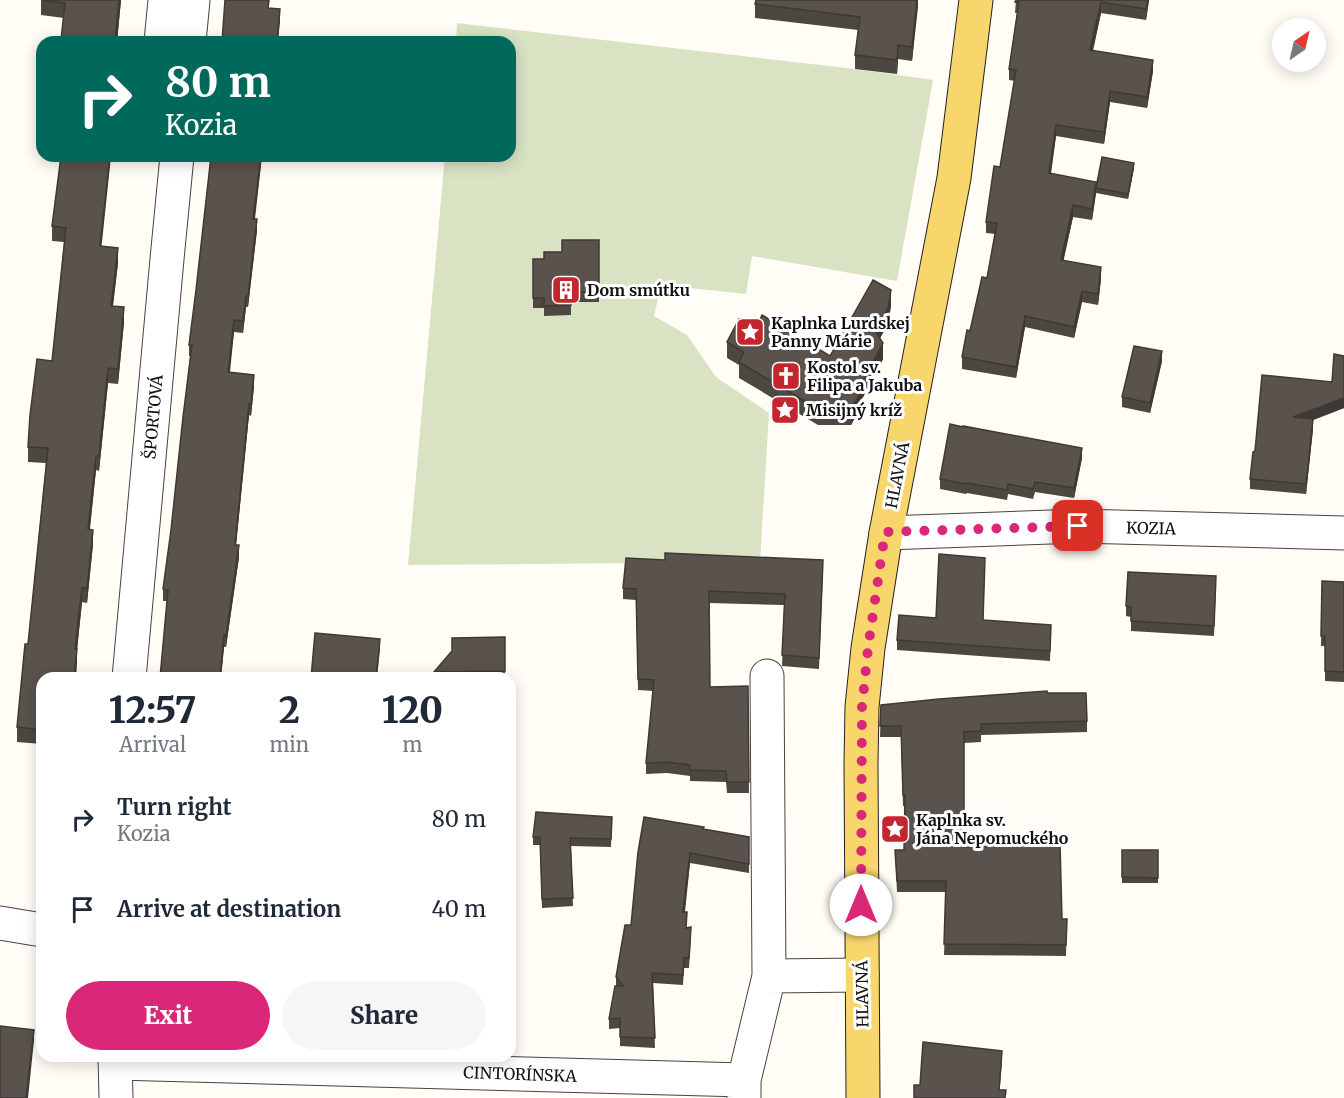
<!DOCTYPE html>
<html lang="en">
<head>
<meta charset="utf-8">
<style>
  body { margin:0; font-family:Merriweather,serif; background:#f6f6f7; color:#1f2937; height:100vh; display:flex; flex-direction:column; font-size:22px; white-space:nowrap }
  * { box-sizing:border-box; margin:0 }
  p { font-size:20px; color:#747a83 }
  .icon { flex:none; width:33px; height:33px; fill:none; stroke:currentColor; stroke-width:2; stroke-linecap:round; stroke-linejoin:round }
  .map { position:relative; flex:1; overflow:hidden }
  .panel { position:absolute; left:36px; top:672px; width:480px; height:390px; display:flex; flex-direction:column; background:#fff; border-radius:18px; box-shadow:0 3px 15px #0003 }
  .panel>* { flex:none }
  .banner { position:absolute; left:36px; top:36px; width:480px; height:126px; border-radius:18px; box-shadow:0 3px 15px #0003; background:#00695c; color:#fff; overflow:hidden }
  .needle { width:39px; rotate:34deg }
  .controls { position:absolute; left:1272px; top:18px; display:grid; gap:12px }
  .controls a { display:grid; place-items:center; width:54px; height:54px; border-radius:50%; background:#fff; box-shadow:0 3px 15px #0003; font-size:30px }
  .pin { position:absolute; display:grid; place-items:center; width:51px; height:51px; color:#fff; margin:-26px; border-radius:12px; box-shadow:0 3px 9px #0006 }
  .me { position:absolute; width:66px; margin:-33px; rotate:0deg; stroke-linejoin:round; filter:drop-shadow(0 0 4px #0008) }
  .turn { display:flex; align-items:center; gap:21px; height:126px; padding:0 30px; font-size:27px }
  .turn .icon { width:78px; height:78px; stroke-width:2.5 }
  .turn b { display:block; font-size:42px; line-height:51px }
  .eta { display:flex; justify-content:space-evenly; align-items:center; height:102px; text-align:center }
  .eta b { font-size:36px; font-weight:800; line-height:42px }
  .button { display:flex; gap:12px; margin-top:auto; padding:12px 30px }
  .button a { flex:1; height:69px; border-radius:36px; background:#db2777; color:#fff; font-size:24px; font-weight:800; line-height:69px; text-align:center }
  .button a+a { background:#f6f6f7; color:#1f2937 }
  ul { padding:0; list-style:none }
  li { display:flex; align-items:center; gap:18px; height:90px; padding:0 30px }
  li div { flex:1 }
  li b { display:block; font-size:22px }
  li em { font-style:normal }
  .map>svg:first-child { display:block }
</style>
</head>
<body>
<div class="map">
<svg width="1344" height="1098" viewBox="0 0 1344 1098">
  <rect width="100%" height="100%" fill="#fffdf5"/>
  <path fill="#d9e3c4" d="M457,23L855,69L933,80L897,281L752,256L746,294L661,285L654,316L687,335L716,377L769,413L760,562L408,565L445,156H510V42H456Z"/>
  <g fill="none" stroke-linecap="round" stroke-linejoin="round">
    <g stroke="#444" stroke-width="35">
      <path id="minor" d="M161,42L165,0
        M189,42L193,0
        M886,533L1078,526L1344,533
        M129,678L167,259L177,156
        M0,923L42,930
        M769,976L862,975
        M115,1056L116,1098
        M115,1063L744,1080
        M744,1098V1080L769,976L767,676"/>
    </g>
    <g stroke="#222" stroke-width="35">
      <path id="major" d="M863,1098L861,764L862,707L868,648L886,533L954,178L976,0"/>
    </g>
    <use href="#minor" stroke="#fff" stroke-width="33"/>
    <use href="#major" stroke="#f9d66b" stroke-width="33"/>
  </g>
  <path fill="#4d4742" d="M121,0L117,42H61L64,18L41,15V1Z
    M918,0L912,61L898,59L897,74L855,69V55L858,30L755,18V4Z
    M1016,0H1149L1146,20L1101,13L1093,51L1153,71L1147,108L1110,102L1104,144L1056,136L1051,174L1096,188L1134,168L1128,199L1096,193L1092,220L1073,217L1063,261L1101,279L1098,305L1082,302L1074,338L1025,327L1016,378L962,369V357L987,278L995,234L986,233V222L1000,167L1015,81L1009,80V69L1017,13H1015Z
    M61,156L101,246L118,263L113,306L124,322L118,384L108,383L99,471L96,470L90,529L93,544L87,603L82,602L77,650V664L42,678V744L17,742V727L28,644L46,463L28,462V447L52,361L64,242L52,241V226Z
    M211,156H262L255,219L257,230L248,307H246L243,333L234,332L230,372L254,386L251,416L249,415L236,545L239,557L226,647H224L221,678H160L167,601H163V589L171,530L190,356H189V345L196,290Z
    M599,240V302H571V315L544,316V308H533V259H544Z
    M891,306L888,324L880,338L883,359L862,399V405L851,425H818L739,378V365L727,358V342L756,328L830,356Z
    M1344,356V408L1313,420V429L1306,494L1250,489V479L1255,451L1332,382Z
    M1162,361L1150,413L1122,407V397Z
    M1082,458L1074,498L1035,492L1033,499L1008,494L1007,500L967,493L966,494L940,489V479Z
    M985,568L983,620L1051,635L1050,661L897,650V640L936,618Z
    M823,571L819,669L782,666L784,605L709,603L710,687L748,686L749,793H727L726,782L690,781V776L667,773L646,774V763L653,691L638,690L636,600L623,599V588Z
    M1322,581L1344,582V682L1325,681V646H1321Z
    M1216,586L1214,636L1131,631V617L1126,616V606Z
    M505,637V678H434V672Z
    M1047,693L1087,721V732L981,735V742L964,743V847L1062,919H1067L1066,956L944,955L946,892H897L895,850H904V806H903L901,737H880L881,705Z
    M612,817L611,847L571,846L573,906L542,908L540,845H533V837Z
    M704,829L749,837V873L690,863L685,912L686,927L691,937L689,968H684L683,985L653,983L655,1048L620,1046V1028L609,1029V1019L616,986V977Z
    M1122,850H1158V883H1122Z"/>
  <path fill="#3f3936" d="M119,0H121L117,42H115Z
    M917,0H918V7L912,61V47Z
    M1148,0H1149L1146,20V9Z
    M1101,2V13L1090,62V50Z
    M280,9V21L278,42H277Z
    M898,45V59L897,74V60Z
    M1153,60V71L1147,108V97Z
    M1110,91V102L1104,144V132Z
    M1056,125V136L1049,184V173Z
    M110,156H111L100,261V246Z
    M261,156H262L253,230V219Z
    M1134,163V168L1128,199V194Z
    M1096,182V193L1092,220V209Z
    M1073,205V217L1061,272V260Z
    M257,219V230L248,307V296Z
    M118,248V263L111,321V306Z
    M1101,267V279L1098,305V294Z
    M891,290V306L888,324L875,347V331Z
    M1082,291V302L1074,338V327Z
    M246,296V307L243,333V321Z
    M124,307V322L118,384V369Z
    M1025,316V327L1016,378V367Z
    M234,320V332L228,383V372Z
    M883,343V359L862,399V405L851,425V409L860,387Z
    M1162,351V361L1150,413V403Z
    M108,368V383L99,471V456Z
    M254,375V386L251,416V404Z
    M1344,398V408L1313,420V429L1306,494V484L1293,417Z
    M249,404V415L235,556V545Z
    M1082,448V458L1074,498V488Z
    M96,456V470L88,544V529Z
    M93,530V544L87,603V588Z
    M239,545V557L226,647V636Z
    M82,588V602L77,650V664L76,678H74L75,649Z
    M224,635V647L221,678H220Z
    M380,639V649L377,678H376Z
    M690,853V863L683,922V912Z
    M34,1030V1040L28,1098H26Z
    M1002,1051V1061L999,1098V1090Z"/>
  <path fill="#5a524d" stroke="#3f3936" stroke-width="1.5" d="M41,0H119L115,42H77L61,40L65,3Z
    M225,0H269L268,8L280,9L277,42H222Z
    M756,0H917L912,47L898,45L897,60L855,55L860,17L755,4Z
    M1016,0H1148L1146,9L1101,2L1090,50L1153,60L1147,97L1110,91L1104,132L1056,125L1049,173L1096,182L1092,209L1073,205L1061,260L1101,267L1098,294L1082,291L1074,327L1025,316L1016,367L962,357L967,330L970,331L982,277L987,278L997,223L986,222L994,166L1000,167L1016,70L1009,69L1019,2H1015Z
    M61,156H110L100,246L118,248L111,306L124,307L118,369L108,368L99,456H96L88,529L93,530L87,588H82L75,649H77L74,678H42V730L17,727L25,644H28L48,448L28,447L30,415L37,359L52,361L66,228L52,226Z
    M211,156H261L253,219H257L248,296H246L243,321L234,320L228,372L254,375L251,404H249L235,545H239L226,636L224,635L220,678H160L168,590L163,589L171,530L183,417L192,345H189L196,290Z
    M1102,157L1134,163L1128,194L1096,188Z
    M562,240H599V292H570L571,305L544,306V298H533V259H544V252H562Z
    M873,280L891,290L888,308L875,331L883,343L860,387L862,390L851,409H818L739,362L744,352L727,342L739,319L756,328L762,315L830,356Z
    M1134,346L1162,351L1150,403L1122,397Z
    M1334,354L1344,356V398L1293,417L1313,419L1306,484L1250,479L1253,452L1255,451L1262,375L1332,382Z
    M950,424L963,427V426L1082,448L1074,488L1035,482L1033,489L1008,484L1007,490L967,483L966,484L940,479Z
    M665,553L823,560L819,658L782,655L785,594L709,591L710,687L748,686L749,782H727L726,771L690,770V765L667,762L646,763L654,680L638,679L636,589L623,588L626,558L665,560Z
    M939,554L985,558L983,620L1051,625L1050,651L897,640L899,615L936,618Z
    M1128,572L1216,576L1214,626L1131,621V607L1126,606Z
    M1322,581L1344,582V672L1325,671V636H1321Z
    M315,633L380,639L376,678H311Z
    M505,637V671L434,672L452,651V638Z
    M1047,691V693H1086L1087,721L981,724V731L964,732V847L1060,844L1062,919H1067L1066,945L944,944L946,881H897L895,850H904L905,795H903L901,726H880L881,705L939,699Z
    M536,812L612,817L611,839L570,838L573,898L542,899L540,837H533Z
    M644,817L704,827L703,829L749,837V864L690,853L683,912H687L686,928L691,927L689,958H684L683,975L652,973L655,1038L620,1037V1018L609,1019L615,986H623L616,977L625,925H631L638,852Z
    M1122,850H1158V878L1122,877Z
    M0,1026L34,1030L26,1098H0Z
    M923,1042L1002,1051L999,1090H1006L1005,1098H914V1085H920Z"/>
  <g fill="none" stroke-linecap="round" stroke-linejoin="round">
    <path stroke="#db2777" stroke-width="10" stroke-dasharray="0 18" d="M861,905L862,707L868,648L885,532L1078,526"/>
  </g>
  <defs>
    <g id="building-square" transform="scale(1.5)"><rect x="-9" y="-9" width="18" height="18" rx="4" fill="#c4262e" stroke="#fff"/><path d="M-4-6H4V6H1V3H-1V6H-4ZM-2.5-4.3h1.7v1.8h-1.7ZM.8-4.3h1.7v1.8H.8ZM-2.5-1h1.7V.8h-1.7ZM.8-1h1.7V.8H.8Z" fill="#fff"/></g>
    <g id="sight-square" transform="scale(1.5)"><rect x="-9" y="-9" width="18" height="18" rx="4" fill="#c4262e" stroke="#fff"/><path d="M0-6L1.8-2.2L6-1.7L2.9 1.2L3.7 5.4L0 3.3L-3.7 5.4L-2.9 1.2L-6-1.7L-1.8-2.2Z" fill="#fff"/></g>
    <g id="church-square" transform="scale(1.5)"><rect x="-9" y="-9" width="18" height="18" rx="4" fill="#c4262e" stroke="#fff"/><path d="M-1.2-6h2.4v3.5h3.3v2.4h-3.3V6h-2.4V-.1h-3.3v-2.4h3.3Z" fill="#fff"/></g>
  </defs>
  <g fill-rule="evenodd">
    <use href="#building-square" x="566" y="290"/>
    <use href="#sight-square" x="750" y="332"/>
    <use href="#church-square" x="786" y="376"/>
    <use href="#sight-square" x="785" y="410"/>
    <use href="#sight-square" x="895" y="829"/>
  </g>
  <g text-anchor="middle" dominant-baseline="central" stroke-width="6" stroke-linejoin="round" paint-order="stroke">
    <g font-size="16" font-weight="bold" fill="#111" stroke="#fff" text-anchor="start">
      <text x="587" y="290">Dom smútku</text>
      <text x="771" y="323">Kaplnka Lurdskej<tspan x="771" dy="18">Panny Márie</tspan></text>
      <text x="807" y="367">Kostol sv.<tspan x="807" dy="18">Filipa a Jakuba</tspan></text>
      <text x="806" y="410">Misijný kríž</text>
      <text x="916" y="820">Kaplnka sv.<tspan x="916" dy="18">Jána Nepomuckého</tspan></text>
    </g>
    <g font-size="16" fill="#111" stroke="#fff">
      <text transform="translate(153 417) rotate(-85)">ŠPORTOVÁ</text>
      <text transform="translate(897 475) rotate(-79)">HLAVNÁ</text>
      <text transform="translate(1151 528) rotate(1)">KOZIA</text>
      <text transform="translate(862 994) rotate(-91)">HLAVNÁ</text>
      <text transform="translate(520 1074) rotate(2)">CINTORÍNSKA</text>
    </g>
  </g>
</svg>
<div class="controls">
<a><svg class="needle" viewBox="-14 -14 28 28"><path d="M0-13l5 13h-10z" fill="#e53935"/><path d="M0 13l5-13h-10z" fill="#747a83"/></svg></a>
</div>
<div class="pin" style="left:1078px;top:526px;background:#d93025"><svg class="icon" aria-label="arrive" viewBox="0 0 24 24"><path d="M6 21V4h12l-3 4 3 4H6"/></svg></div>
<svg class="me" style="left:861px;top:905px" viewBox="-20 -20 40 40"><circle r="19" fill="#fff"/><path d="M0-13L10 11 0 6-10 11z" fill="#db2777"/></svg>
<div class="banner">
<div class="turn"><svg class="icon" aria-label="right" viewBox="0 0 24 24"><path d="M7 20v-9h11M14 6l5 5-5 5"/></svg><div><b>80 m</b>Kozia</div></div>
</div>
<section class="panel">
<div class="eta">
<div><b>12:57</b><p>Arrival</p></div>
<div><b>2</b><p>min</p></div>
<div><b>120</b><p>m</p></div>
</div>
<ul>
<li><svg class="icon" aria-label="right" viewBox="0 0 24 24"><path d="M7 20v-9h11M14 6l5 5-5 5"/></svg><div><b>Turn right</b><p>Kozia</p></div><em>80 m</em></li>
<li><svg class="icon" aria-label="arrive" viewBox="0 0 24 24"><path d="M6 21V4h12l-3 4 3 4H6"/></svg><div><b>Arrive at destination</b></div><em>40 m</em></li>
</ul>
<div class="button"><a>Exit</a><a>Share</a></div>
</section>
</div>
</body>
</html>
